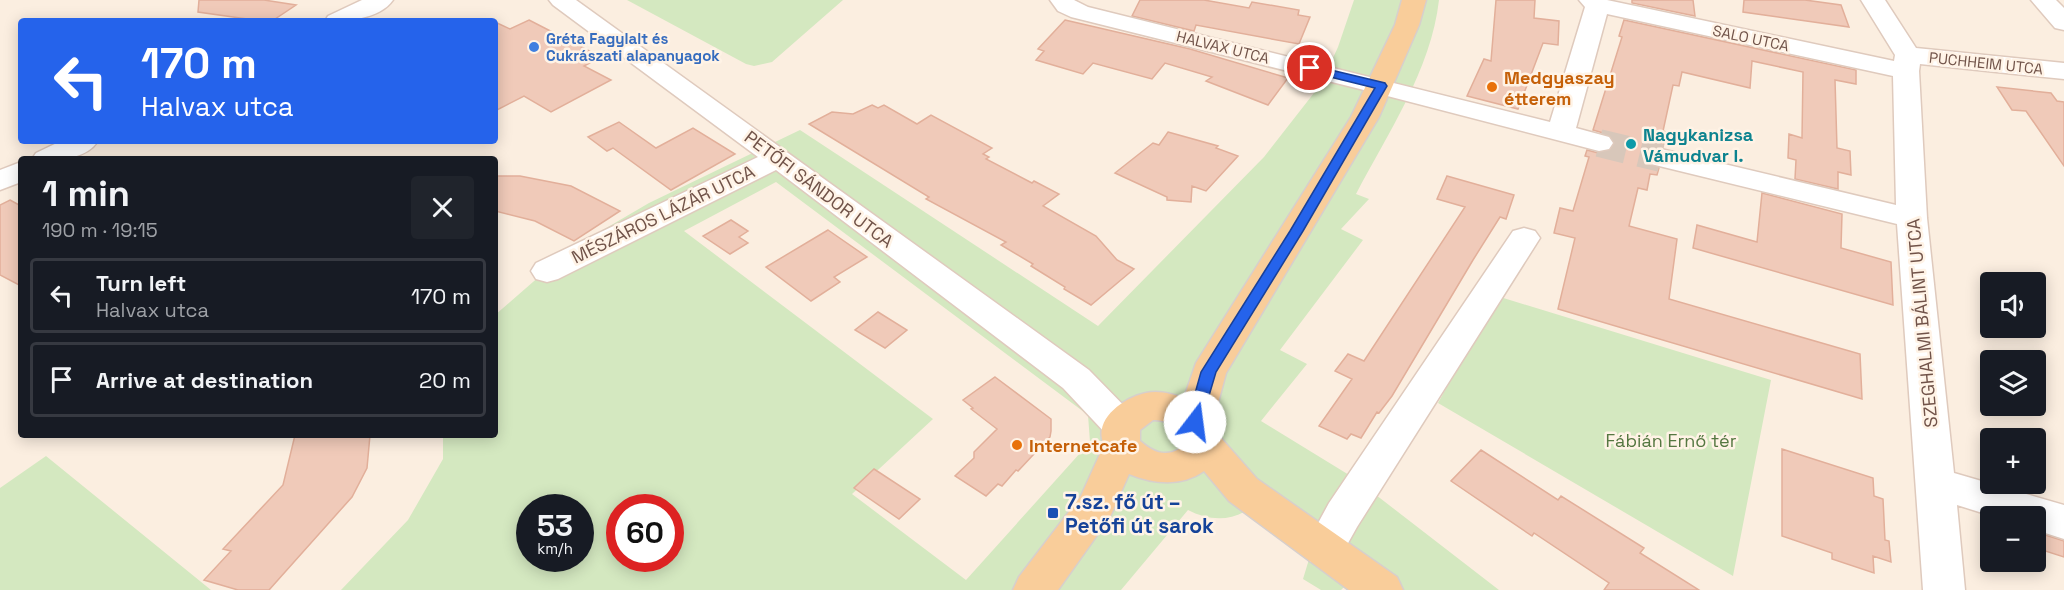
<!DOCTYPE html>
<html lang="en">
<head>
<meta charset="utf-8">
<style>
  body { margin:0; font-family:"Space Grotesk",sans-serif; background:#20242c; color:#f1f3f6; height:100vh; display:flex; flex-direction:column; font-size:22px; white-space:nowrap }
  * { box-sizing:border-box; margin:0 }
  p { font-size:20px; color:#9ea1a6 }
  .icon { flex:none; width:33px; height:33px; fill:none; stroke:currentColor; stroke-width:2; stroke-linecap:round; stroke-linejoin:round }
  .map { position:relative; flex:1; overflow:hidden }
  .side { position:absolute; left:18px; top:156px; width:480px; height:282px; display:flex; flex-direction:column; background:#171b24; border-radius:6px; box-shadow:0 3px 15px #0003 }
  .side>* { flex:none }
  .banner { position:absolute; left:18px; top:18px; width:480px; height:126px; border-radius:6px; box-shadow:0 3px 15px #0003; background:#2563eb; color:#fff; overflow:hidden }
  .tools { position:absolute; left:1980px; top:272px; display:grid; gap:12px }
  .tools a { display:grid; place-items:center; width:66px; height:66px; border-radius:6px; background:#171b24; box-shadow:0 3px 15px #0003; font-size:30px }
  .speed { position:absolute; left:516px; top:494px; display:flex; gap:12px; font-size:30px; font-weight:700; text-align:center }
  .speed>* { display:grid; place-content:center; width:78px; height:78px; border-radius:50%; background:#171b24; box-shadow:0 3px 15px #0003; line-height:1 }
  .speed small { font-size:15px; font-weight:400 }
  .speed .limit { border:9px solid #d22; background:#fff; color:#111 }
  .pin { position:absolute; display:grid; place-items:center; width:51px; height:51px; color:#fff; margin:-26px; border:3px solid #fff; border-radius:50%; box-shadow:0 2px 6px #0007 }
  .me { position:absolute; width:66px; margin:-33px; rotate:15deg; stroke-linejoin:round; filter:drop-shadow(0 0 4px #0008) }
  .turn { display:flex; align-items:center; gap:21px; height:126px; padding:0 24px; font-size:27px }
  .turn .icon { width:78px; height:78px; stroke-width:2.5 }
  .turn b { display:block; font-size:42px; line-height:51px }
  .round { display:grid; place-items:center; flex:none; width:63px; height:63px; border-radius:6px; background:#20242c }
  .head { display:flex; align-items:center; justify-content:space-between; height:102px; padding:0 24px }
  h1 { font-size:36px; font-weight:800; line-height:45px }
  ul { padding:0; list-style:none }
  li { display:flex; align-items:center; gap:18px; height:75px; margin:0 12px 9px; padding:0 12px; border:3px solid #363941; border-radius:6px }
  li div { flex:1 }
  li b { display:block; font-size:22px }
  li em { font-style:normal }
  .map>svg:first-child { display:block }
</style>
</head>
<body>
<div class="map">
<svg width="2064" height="590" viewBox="0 0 2064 590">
  <rect width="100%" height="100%" fill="#fbeee0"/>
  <path fill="#d4e8c0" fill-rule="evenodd" d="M627,0H843L772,62L754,66L746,64Z
    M1354,0H1439C1431,70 1388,133 1356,194L1369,199L1341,229L1363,240L1280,350L1307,364L1261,421L1354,478L1499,590H1357L1348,583L1341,590H1321L1303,579L1310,556L1244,512C1226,522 1205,519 1188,510L1121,590H341L408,520L443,459V435H495V315L572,248L649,203L800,130L1098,326L1264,157L1321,84L1338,47ZM776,182L1088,415L1090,442L966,580L852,494L933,419L684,231ZM530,507H580V558H530ZM620,507H670V558H620Z
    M1497,296L1771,380L1733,576L1438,403Z
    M46,456L211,590H0V488Z"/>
  <path fill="#f0cab9" stroke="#e2af9a" stroke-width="1.5" d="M199,0H264L296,5L272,21H261L198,12Z
    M1140,0H1204L1249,8L1252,2L1299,10L1298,15L1310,17L1299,44L1196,25L1194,31L1132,16Z
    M1496,0H1535L1534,18L1559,21L1558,45L1543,43L1518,109L1467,96L1484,59L1491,61Z
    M1632,0H1693L1695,16L1632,3Z
    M1744,0H1805L1841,5L1849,27L1743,12Z
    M529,20L601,57L584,66L611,80L551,112L524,96L495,111V22L510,29Z
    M1065,20L1190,49L1288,78L1268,105L1206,81L1212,77L1165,63L1152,79L1093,63L1083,74L1036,60L1044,51L1038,49Z
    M1624,20L1856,70V84L1835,80L1837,148L1850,151L1851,175L1838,172V189L1795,179L1796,160L1788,158L1789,134L1802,138L1803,72L1752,61L1750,88L1682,72L1679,86L1673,85L1663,131L1666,132L1663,147L1650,150L1645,157L1649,165L1659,168L1657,175L1650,174L1647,190L1638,188L1629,226L1677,239L1669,299L1860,354L1862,399L1558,309L1575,238L1554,233L1560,208L1573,211L1589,157L1585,156L1587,150L1598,153L1609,151L1615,144L1610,135L1593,130L1622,37L1619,36Z
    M1997,87L2051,93L2057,101L2064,102V166L2026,111L2012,110Z
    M872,105L878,108L884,105L917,124L931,115L992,148L983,154L989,157L986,159L1032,183L1034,181L1059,194L1043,206L1096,236L1117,260L1134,269L1091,305L1064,289L1065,287L1031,266L1033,264L1001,245L1006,242L926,199L929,197L809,124L832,112L853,114Z
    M619,122L656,148L693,128L735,154L671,190L613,148L607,151L588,137Z
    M1168,132L1218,146L1216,148L1238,156L1206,191L1192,186L1191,202L1167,200V197L1115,173L1153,143L1159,145Z
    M495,176H520L571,186L620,211L574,241L535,221L495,211Z
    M1447,176L1514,195L1506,219L1500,217L1473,260L1392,396L1379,413L1377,412L1361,438L1351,434L1347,439L1319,426L1352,379L1335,371L1348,354L1364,361L1465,207L1437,199Z
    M1762,193L1842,214L1841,248L1891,262L1893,305L1693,248L1697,225L1757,242Z
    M10,200L21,206V286L0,275V205Z
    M731,220L748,231L739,237L748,243L730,254L703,236Z
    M828,230L867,257L834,277L840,282L811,301L766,267Z
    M878,312L907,330L885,348L855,330Z
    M995,377L1051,419V431L1050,437L1018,471L1016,470L1002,486L998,484L986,496L955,476L974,458V452L997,429L971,409L973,408L963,400Z
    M295,435H370L367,468L352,497L269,590H238L204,580L231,551L223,549L283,485Z
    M1782,449L1873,478L1874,496L1883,499L1885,540L1889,541L1891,562L1873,556L1874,573L1832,559V553L1782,536Z
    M1481,450L1558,500L1561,496L1644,548L1640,553L1699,590H1604L1609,583L1534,533L1532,536L1451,481Z
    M874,469L920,499L899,519L854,488Z
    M2036,532L2064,541V557L2036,548Z"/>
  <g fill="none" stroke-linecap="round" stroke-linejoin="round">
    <path stroke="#d8c7ba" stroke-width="28" stroke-dasharray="28 14" stroke-linecap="butt" d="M1599,143L1661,158"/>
    <g stroke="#dfcabd" stroke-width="3">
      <path id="minor" d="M362,0H393C379,20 346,21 325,21L328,16Z
        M549,0H576L1089,370L1134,416L1140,426L1134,436L1121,440L1108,436L1063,388L776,170L558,279L547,282L536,279L531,271L536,263L758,157L553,5Z
        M1050,0H1074L1088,7L1550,122L1585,7L1579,0H1607L1894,61L1895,55L1861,0H1885L1916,48L2064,63V79L1920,64L1919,71L1927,218L1954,473L2064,505V539L2036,530V516H1992L1957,505L1965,590H1923L1897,224L1651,164L1647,158L1651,152L1661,149L1896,205L1893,76L1607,14L1576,128L1609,137L1613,143L1609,149L1599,151L1372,92L1071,17L1058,11Z
        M2031,0H2056L2064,8V30L2055,28Z
        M61,141H98C84,162 54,159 32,159L36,153Z
        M21,162V182L0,190V170Z
        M1524,228L1535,231L1540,238L1357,527L1338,561L1324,566L1310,561L1304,549L1329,503L1513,231Z"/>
    </g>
    <g stroke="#d7cfcc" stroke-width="3">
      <path id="major" d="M1402,0H1426L1419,25L1379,117L1226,373L1213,421L1220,437L1257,479L1397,577L1403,590H1349L1229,501L1204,471C1181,487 1154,484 1129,474L1110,517L1058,590H1013L1019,577L1081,496L1104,445C1092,419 1125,397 1146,393C1159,390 1172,394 1184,398L1196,363L1351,117L1395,25ZM1153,420C1170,420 1187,428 1181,448C1165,458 1153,452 1140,441V430Z"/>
    </g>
    <use href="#minor" fill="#fff" fill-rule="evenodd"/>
    <use href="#major" fill="#f9cd9a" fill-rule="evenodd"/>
  </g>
  <path fill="#2563eb" stroke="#184099" stroke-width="1.5" d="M1310,65L1385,83L1387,86L1303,231L1216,372L1200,426H1190L1187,422L1201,372L1290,231L1375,88L1306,71L1304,68Z"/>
  <circle fill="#3f7fe0" stroke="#fff3e6" stroke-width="2" cx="534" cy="47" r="6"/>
  <g fill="#e8710a" stroke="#fff3e6" stroke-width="2">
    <circle cx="1492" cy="87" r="6"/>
    <circle cx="1017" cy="445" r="6"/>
  </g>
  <circle fill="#0f9aa8" stroke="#fff3e6" stroke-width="2" cx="1631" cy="144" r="6"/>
  <rect fill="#1a4fb4" stroke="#fff3e6" stroke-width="2" x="1047" y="507" width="12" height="12" rx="3"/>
  <g text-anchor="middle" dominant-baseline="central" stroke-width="5" stroke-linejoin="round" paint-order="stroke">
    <g font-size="15" font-weight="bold" fill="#366cbe" stroke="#fff3e6" text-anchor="start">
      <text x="546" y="38">Gréta Fagylalt és<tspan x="546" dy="17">Cukrászati alapanyagok</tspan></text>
    </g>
    <g font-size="15" fill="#715349" stroke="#fff3e6">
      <text transform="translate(1751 38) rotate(12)">SALO UTCA</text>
      <text transform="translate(1223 47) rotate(14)">HALVAX UTCA</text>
      <text transform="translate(1986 63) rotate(6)">PUCHHEIM UTCA</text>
    </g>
    <g font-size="18" font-weight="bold" fill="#c56008" stroke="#fff3e6" text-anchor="start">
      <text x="1504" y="77">Medgyaszay<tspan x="1504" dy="21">étterem</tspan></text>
      <text x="1029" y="445">Internetcafe</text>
    </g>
    <g font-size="18" font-weight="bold" fill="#0d838f" stroke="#fff3e6" text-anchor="start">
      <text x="1643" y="134">Nagykanizsa<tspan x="1643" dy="21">Vámudvar I.</tspan></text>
    </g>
    <g font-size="18" fill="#715349" stroke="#fff3e6">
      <text transform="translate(819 189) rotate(37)">PETŐFI SÁNDOR UTCA</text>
      <text transform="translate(663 214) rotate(-26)">MÉSZÁROS LÁZÁR UTCA</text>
      <text transform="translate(1922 323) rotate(-95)">SZEGHALMI BÁLINT UTCA</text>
    </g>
    <g font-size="18" fill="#557741" stroke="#fff3e6">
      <text x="1671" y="440">Fábián Ernő tér</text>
    </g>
    <g font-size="21" font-weight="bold" fill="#164399" stroke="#fff3e6" text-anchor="start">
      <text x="1065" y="501">7.sz. fő út –<tspan x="1065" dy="24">Petőfi út sarok</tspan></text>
    </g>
  </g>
</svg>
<div class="tools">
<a><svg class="icon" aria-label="sound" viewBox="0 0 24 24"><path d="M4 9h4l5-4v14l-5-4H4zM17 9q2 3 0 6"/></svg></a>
<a><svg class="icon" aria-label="layers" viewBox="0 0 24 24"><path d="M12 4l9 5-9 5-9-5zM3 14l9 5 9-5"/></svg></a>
<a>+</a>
<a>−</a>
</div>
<div class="speed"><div>53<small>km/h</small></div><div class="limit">60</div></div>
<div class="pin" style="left:1310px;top:68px;background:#d93025"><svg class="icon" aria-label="arrive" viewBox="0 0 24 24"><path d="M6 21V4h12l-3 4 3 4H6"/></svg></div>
<svg class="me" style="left:1195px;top:422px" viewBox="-20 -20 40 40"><circle r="19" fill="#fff"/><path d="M0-13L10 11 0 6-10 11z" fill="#2563eb"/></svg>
<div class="banner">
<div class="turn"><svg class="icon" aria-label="left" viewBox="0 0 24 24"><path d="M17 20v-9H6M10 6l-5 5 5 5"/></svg><div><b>170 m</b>Halvax utca</div></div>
</div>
<section class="side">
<div class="head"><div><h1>1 min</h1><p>190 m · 19:15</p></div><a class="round"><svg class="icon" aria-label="close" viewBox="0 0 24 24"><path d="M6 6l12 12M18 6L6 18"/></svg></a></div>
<ul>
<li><svg class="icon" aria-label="left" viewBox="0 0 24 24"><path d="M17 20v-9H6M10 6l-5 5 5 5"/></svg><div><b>Turn left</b><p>Halvax utca</p></div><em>170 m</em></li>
<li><svg class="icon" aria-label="arrive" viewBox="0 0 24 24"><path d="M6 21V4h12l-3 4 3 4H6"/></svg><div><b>Arrive at destination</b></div><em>20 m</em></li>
</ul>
</section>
</div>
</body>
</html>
